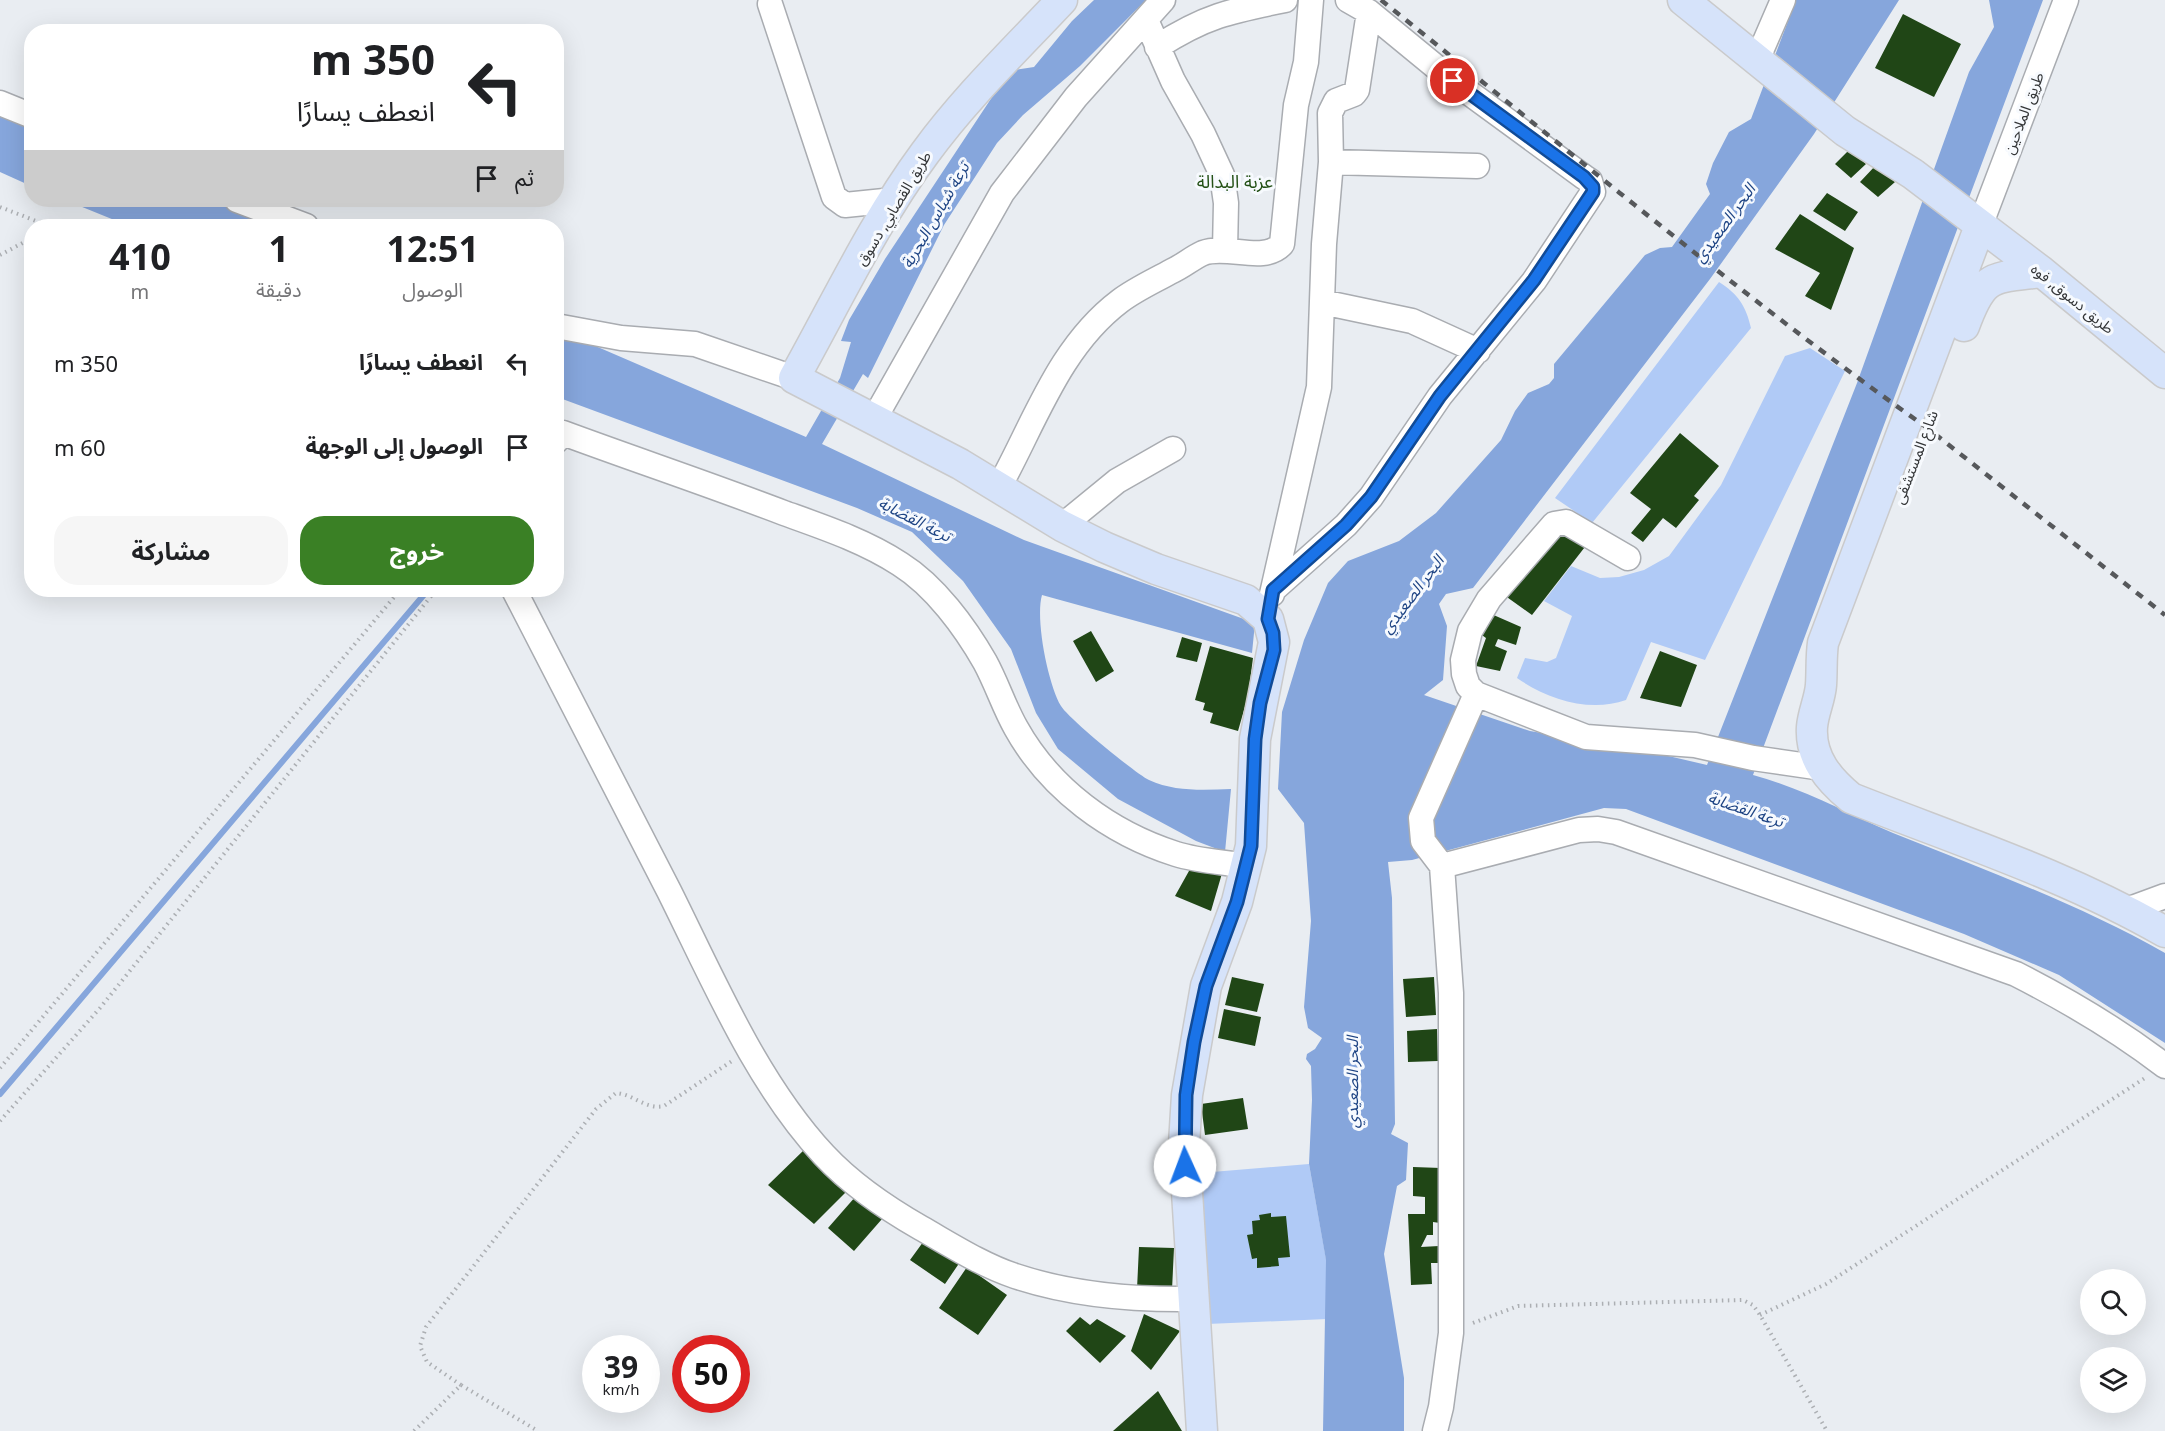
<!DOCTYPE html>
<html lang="ar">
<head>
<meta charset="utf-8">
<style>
  body { margin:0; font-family:"Noto Sans","Noto Sans Arabic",sans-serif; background:#f6f6f6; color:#202124; direction:rtl; height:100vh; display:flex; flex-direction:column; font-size:22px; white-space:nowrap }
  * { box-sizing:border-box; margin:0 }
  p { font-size:20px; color:#757577 }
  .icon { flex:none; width:33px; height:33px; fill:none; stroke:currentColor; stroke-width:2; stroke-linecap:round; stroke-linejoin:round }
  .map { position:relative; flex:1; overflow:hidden; direction:ltr }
  .details { position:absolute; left:24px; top:219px; width:540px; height:378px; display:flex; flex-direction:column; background:#fff; border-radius:24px; box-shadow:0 6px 24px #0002; direction:rtl }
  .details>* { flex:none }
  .banner { position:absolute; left:24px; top:24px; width:540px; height:183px; border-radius:24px; box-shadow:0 6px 24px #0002; direction:rtl; background:#fff; color:#202124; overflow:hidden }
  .buttons { position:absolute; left:2080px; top:1269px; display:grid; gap:12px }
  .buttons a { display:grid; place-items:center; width:66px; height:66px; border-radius:50%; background:#fff; box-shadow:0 6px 24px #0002; font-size:30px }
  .speed { position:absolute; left:582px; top:1335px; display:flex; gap:12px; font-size:30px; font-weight:700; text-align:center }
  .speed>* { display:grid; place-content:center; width:78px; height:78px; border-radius:50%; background:#fff; box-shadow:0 6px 24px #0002; line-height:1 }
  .speed small { font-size:15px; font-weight:400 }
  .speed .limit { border:9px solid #d22; background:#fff; color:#111 }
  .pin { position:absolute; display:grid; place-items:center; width:51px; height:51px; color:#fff; margin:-26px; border:3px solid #fff; border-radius:50%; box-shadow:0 2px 6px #0007 }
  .me { position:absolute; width:66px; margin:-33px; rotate:358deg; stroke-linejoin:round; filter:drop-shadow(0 0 4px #0008) }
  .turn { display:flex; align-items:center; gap:21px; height:126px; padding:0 30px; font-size:27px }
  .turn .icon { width:78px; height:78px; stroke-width:2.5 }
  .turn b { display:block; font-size:42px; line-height:51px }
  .then { display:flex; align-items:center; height:57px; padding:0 30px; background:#0003; gap:12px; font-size:22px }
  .eta { display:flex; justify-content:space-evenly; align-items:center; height:102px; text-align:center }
  .eta b { font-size:36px; font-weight:700; line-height:42px }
  .action { display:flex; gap:12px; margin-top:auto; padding:12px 30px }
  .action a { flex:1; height:69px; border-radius:24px; background:#3a8025; color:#fff; font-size:24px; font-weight:700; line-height:69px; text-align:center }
  .action a+a { background:#f6f6f6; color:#202124 }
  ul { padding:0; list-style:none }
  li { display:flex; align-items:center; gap:18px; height:84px; padding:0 30px }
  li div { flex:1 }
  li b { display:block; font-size:22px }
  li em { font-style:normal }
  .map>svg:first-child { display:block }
</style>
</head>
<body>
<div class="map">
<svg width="2165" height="1431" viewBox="0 0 2165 1431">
  <rect width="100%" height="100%" fill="#e9edf2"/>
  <path fill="#b0caf6" d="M1719,282C1738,294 1746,306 1751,328L1592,523L1555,498Z
    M1810,348L1845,371L1705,660L1651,642L1626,700C1589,713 1547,699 1517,678L1525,658L1547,662L1556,658L1572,616L1544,601L1571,566L1600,578L1619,577L1644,570L1669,556L1721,485L1785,356Z
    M1309,1164L1326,1259L1327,1319L1207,1324L1200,1173Z"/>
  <path fill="#86a6dc" d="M1094,0H1146L1080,66L1023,115L997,143L944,225L868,378L863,374L822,444L1024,540L1255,623L1252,653L1042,595C1035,619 1048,684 1061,706C1068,718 1136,774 1149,780C1175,792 1204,790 1231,789L1225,852L1196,841L1118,799L1058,749L1036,713L1011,649L963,581L912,532L857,508L557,397L556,329L806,437L840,378L851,342L841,341L849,320L885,259L1006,76L1015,70L1034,67L1072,21Z
    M1796,0H1899L1814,134L1710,279L1473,588L1446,594L1439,604L1447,626L1443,680L1424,695L1530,731L1647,751L1707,765L1857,383L1969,72L1994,27L1989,0H2043L1753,775C1802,788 1847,813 1893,833C1985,870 2079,904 2165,953V1043L2059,975L1964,934L1626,809L1604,808L1412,860L1388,862L1392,898L1395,1124L1391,1134L1408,1143L1406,1180L1397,1186L1384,1254L1404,1378V1431H1323L1326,1260L1309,1164L1312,1100L1311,1066L1306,1059L1307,1054L1315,1049L1322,1038L1308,1028L1304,1007L1311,921L1304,823L1278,789L1282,712L1304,640L1328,583L1348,561L1399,541L1436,513L1501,440L1515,411L1528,393L1549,384L1554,378V364L1645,255L1660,248L1672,247L1710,194L1706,184L1713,163L1729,132L1751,119Z
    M0,107L31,120V186L0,172Z
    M65,200H227L298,226H129Z"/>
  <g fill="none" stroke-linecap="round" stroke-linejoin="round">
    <path stroke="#86a6dc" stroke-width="6" d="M0,1094L428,590"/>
  </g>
  <path fill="#204616" d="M1903,14L1961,44L1934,97L1875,68Z
    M1850,149L1866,164L1851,178L1835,164Z
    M1876,165L1895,182L1878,197L1860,182Z
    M1827,193L1858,212L1845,231L1813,211Z
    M1800,214L1854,248L1831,310L1805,296L1820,273L1775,249Z
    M1680,433L1719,466L1694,496L1699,500L1676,528L1663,518L1643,542L1631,533L1651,509L1630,493Z
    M1561,527L1588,543L1532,615L1504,595Z
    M1489,613L1521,627L1516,645L1498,639L1495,646L1507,651L1500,671L1476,666L1486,638L1479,633Z
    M1091,631L1114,671L1096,682L1073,641Z
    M1182,637L1202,643L1197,662L1176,657Z
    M1210,646L1253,658L1248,696L1238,731L1210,723L1213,713L1203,710L1205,703L1195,700Z
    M1660,651L1697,665L1681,707L1640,698Z
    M1194,862L1223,870L1211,911L1175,896Z
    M1232,977L1264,984L1257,1012L1225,1005Z
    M1434,977L1436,1015L1406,1017L1403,979Z
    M1224,1009L1261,1017L1255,1046L1218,1038Z
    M1437,1029L1438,1061L1408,1062L1407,1031Z
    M1243,1098L1248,1129L1205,1135L1201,1104Z
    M805,1149L851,1187L814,1224L768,1185Z
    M1413,1167L1441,1168L1440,1223L1433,1222V1235H1427L1421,1247L1439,1246L1440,1263H1431L1432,1284L1411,1285L1408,1214H1425V1197L1413,1196Z
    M856,1196L882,1219L854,1251L828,1228Z
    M1271,1213V1217L1286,1216L1290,1257L1278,1258L1279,1266L1257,1268V1258L1252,1259L1247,1235L1253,1234L1252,1221L1260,1220L1259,1215Z
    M926,1238L960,1262L945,1284L910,1260Z
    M1139,1247L1174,1248L1172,1290L1137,1289Z
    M967,1267L1007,1295L978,1335L939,1308Z
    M1144,1314L1180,1331L1151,1370L1131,1351Z
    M1080,1317L1090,1325L1097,1319L1126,1336L1100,1363L1066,1331Z
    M1158,1391L1182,1431H1113Z"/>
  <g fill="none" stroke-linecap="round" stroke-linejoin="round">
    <g stroke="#a9acb1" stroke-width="27">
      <path id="minor" d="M770,4L834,197L845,205L894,200
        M1146,20L1173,81L1203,134L1222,175L1226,203L1225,250
        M1157,47C1205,16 1230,11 1285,0
        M1757,60L1783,0
        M0,103L32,116
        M1331,162L1477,166
        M237,200L306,226
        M1980,226L2066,0
        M1322,302L1412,321L1478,351
        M556,326L621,338L695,344L794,378
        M873,421L1002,193L1076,97L1163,0
        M556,441L563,433C636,460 711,485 784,513C823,527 865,541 900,564C935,586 965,627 985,662C997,684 1004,707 1016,728C1050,789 1110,833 1176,854C1198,861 1224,862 1247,866
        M999,487C1035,422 1059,347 1120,301C1136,289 1154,281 1172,271C1183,266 1192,258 1203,253C1227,244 1264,264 1282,244L1296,105L1306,62L1311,0
        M1062,526L1117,481L1173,449
        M1628,558L1566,522L1554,524L1489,599L1470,631L1463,660L1464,674L1468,686L1476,694L1586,737L1695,745L1753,758L1822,768
        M514,590C566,690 618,790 669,891C713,979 756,1082 824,1155C852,1185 886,1208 921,1228C951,1245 982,1265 1015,1276C1072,1295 1134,1300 1193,1299
        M1273,590L1346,525L1371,497L1440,396L1534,281L1593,192L1590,181L1584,177L1453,81L1369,12L1348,0
        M1272,594L1319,387L1324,244L1331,162L1330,113L1336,101L1354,94L1357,90L1369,12
        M1442,866L1579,830L1598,829L1616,832L2016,974C2069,1001 2118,1030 2165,1066
        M2127,910L2165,896
        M1435,1431L1441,1407L1451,1333V993L1442,866L1423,841L1421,818L1476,694"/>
    </g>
    <g stroke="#cacacb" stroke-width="33">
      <path id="major" d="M1062,0C1015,50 965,98 925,153C874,222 836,303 794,378L960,464L1062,526L1104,547L1156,569L1246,600L1268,619L1274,642L1255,739L1251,846L1237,902L1206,986L1187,1095L1184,1144L1202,1431
        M1683,0L1845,131L1913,174L2042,272L2165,373
        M1980,226L1823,643C1821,657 1822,671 1821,685C1820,699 1813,713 1812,727C1810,758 1829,780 1851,798C1957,840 2066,875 2165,932
        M1964,326C1983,274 1991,278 2042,272"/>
    </g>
    <path stroke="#acafb3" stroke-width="4" stroke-dasharray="1.5 4.5" stroke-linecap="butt" d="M0,207L49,226
      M0,255L32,238
      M0,1068L400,590
      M0,1121L100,1008L436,590
      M1760,1315L1826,1284L2145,1078
      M1473,1323L1518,1306L1743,1300L1753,1305L1760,1315L1827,1431
      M461,1385L427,1362L420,1346L426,1327L596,1109L616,1093C633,1094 646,1110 664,1106L732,1061
      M414,1431L461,1385L538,1431"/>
    <use href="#minor" stroke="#fff" stroke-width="24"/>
    <use href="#major" stroke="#d6e3fa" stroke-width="30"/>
    <path stroke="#56585b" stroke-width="4.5" stroke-dasharray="8 8" stroke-linecap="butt" d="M1381,0C1561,144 1738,294 1926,427L2165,615"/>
  </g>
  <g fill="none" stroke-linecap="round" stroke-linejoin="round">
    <g stroke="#114b97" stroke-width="15">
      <path id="route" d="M1185,1166L1186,1095L1194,1042L1206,986L1237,902L1251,846L1255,739L1260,703L1274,650L1273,633L1268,619L1273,590L1346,525L1371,497L1440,396L1534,280L1593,192V187L1584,177L1453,81"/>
    </g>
    <use href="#route" stroke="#1a73e8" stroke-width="10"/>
  </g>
  <g text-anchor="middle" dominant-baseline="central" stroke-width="6" stroke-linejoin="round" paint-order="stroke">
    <g font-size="15" fill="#333537" stroke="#f7fafe">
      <text transform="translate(2023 113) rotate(-69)">طريق الملاحين</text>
      <text transform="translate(893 208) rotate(-59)">طريق القصابي, دسوق</text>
      <text transform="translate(2073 298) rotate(39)">طريق دسوق, فوه</text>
      <text transform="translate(1915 457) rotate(-69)">شارع المستشفى</text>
    </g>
    <g font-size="16" font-style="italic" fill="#1e4484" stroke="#f7fafe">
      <text transform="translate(935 215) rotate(-60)">ترعة شباس البحرية</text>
      <text transform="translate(1724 223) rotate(-54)">البحر الصعيدي</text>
      <text transform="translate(915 519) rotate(27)">ترعة القضابة</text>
      <text transform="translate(1412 594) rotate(-53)">البحر الصعيدي</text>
      <text transform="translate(1746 809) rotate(19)">ترعة القضابة</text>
      <text transform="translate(1352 1082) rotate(-90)">البحر الصعيدي</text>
    </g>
    <g font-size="18" fill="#245117" stroke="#f7fafe">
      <text x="1235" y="181">عزبة البدالة</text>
    </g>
  </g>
</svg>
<div class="buttons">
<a><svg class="icon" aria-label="search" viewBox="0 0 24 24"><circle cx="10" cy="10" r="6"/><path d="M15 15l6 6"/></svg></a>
<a><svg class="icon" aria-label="layers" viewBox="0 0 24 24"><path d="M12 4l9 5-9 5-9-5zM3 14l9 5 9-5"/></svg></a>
</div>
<div class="speed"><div>39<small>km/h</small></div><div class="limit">50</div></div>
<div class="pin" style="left:1453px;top:81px;background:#d93025"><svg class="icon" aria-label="arrive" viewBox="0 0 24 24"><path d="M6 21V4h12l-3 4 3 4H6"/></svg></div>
<svg class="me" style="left:1185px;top:1166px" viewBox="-20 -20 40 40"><circle r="19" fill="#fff"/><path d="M0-13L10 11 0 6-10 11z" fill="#1a73e8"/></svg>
<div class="banner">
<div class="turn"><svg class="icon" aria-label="left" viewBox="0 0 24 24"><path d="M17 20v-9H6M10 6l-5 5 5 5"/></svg><div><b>350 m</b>انعطف يسارًا</div></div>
<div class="then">ثم<svg class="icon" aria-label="arrive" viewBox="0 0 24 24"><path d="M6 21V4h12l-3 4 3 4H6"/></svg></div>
</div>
<section class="details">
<div class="eta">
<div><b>12:51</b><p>الوصول</p></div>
<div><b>1</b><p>دقيقة</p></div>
<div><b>410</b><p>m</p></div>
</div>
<ul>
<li><svg class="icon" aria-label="left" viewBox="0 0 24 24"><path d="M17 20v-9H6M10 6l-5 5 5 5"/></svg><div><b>انعطف يسارًا</b></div><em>350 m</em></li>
<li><svg class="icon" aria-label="arrive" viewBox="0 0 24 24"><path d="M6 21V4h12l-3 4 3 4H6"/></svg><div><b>الوصول إلى الوجهة</b></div><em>60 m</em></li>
</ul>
<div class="action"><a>خروج</a><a>مشاركة</a></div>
</section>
</div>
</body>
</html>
